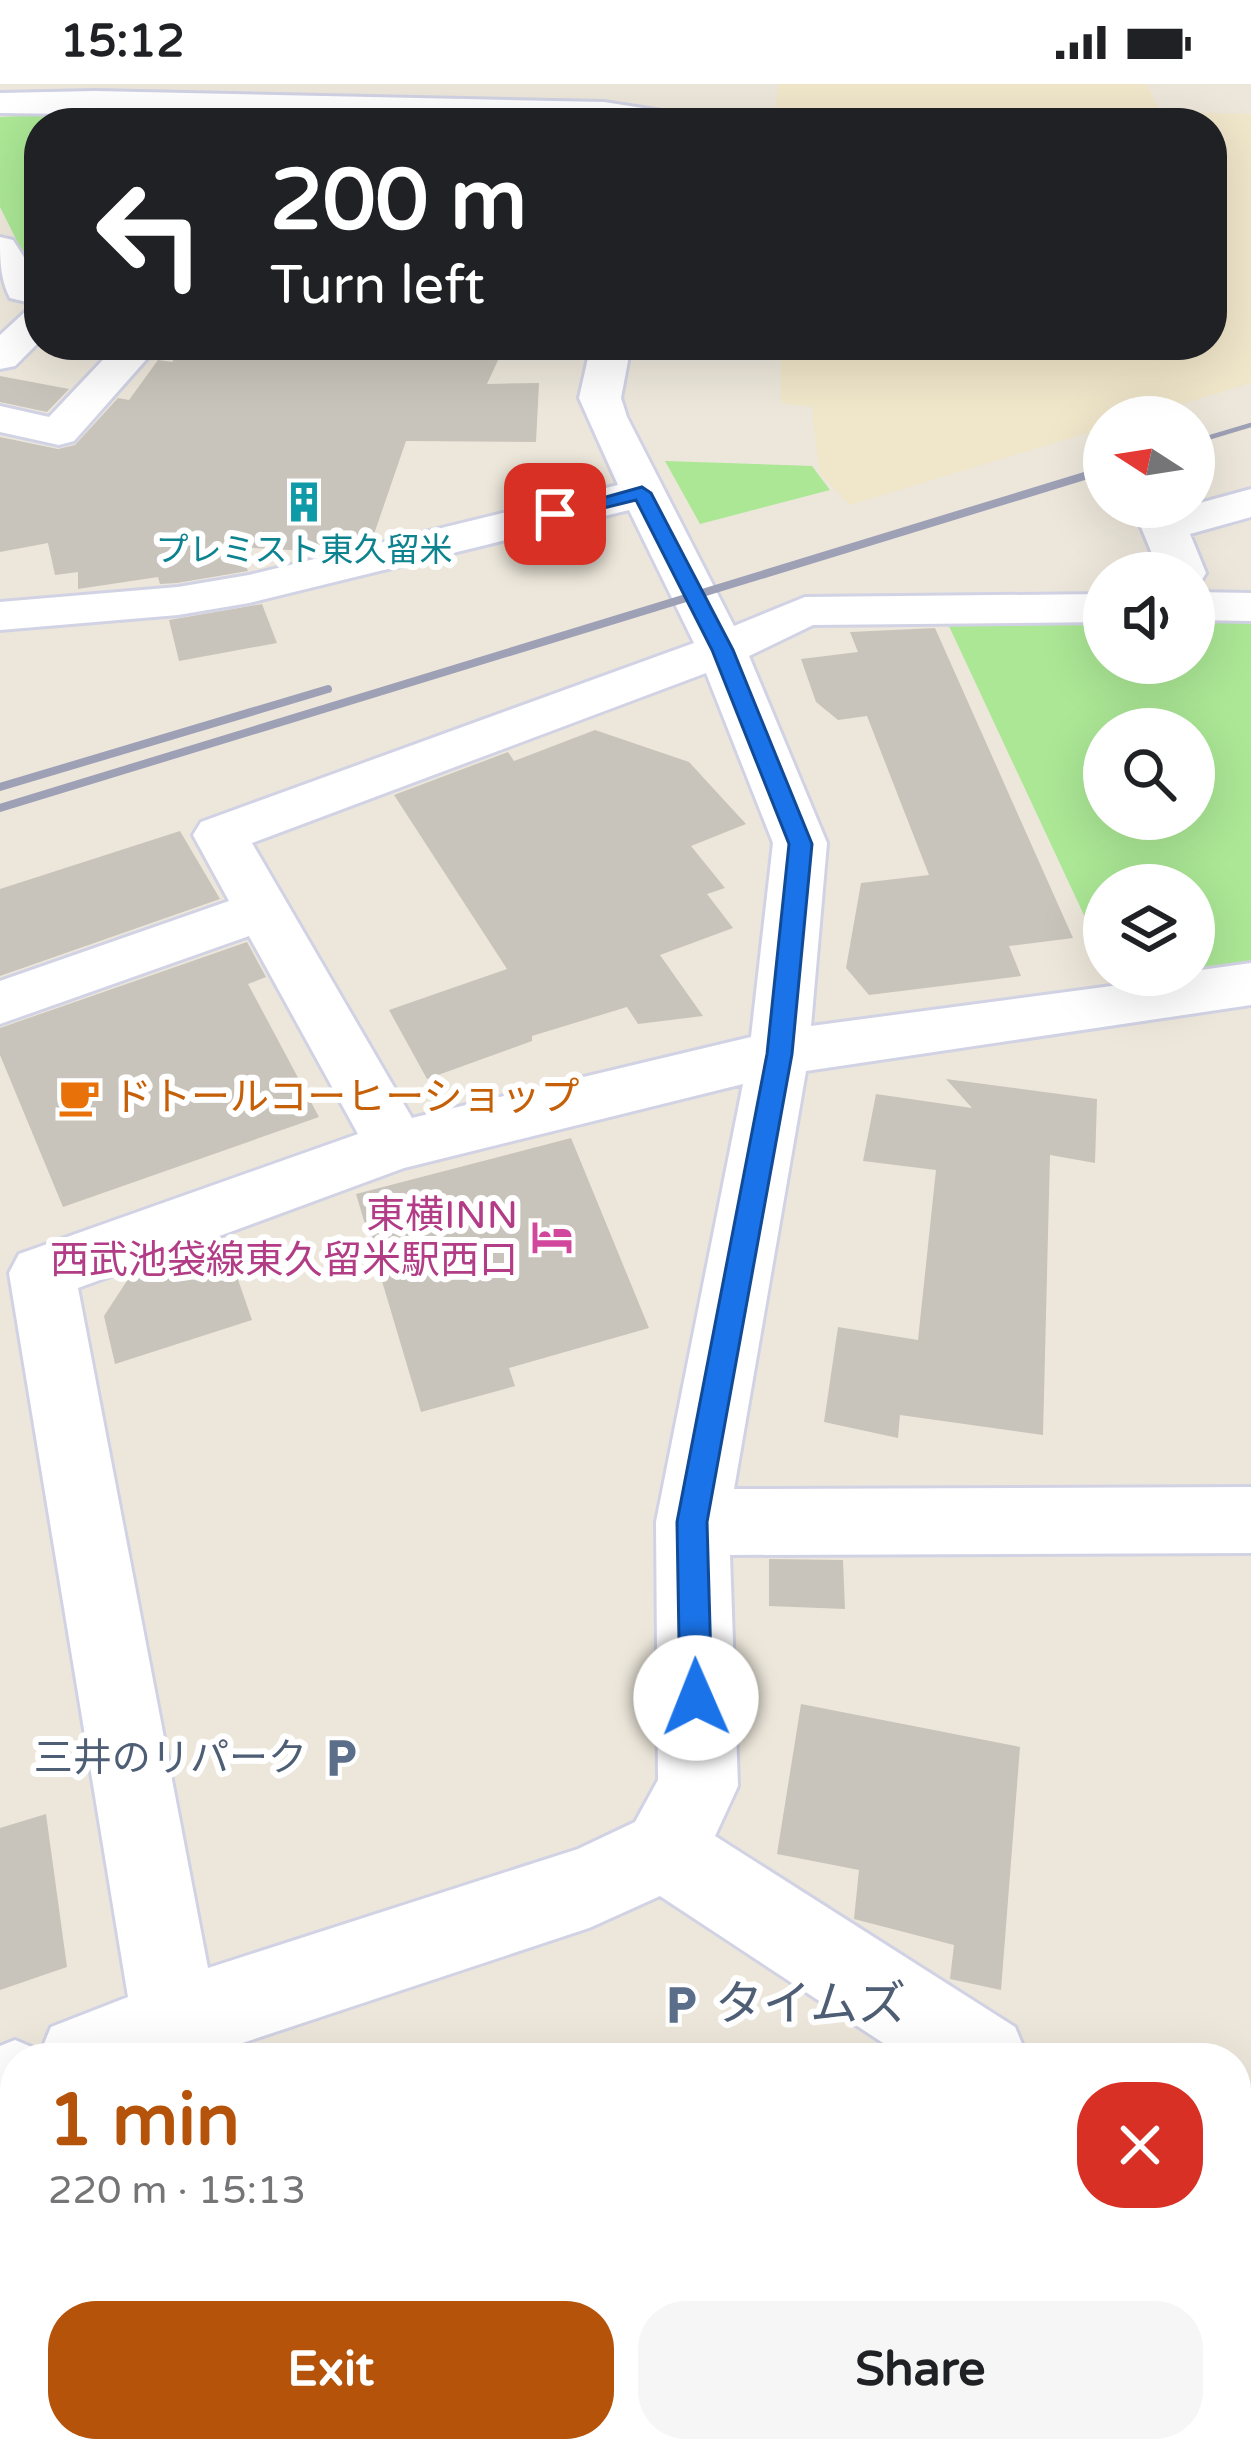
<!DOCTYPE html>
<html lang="en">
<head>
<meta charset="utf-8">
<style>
  body { margin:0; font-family:"Varela Round","Noto Sans JP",sans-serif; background:#f6f6f6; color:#202124; height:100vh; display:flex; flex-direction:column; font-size:45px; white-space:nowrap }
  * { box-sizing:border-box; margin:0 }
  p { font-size:39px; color:#757577 }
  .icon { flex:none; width:66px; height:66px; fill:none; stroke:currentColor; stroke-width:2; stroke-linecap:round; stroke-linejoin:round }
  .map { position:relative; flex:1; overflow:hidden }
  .panel { position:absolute; left:0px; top:1959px; width:1251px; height:420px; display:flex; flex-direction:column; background:#fff; border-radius:48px 48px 0 0; box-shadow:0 12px 48px #0002 }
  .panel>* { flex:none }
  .hud { position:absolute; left:24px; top:24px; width:1203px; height:252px; border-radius:48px; box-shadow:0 12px 48px #0002; background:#202124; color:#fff; overflow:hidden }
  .needle { width:78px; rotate:282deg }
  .tools { position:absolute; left:1083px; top:312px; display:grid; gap:24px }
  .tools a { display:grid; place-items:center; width:132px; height:132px; border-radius:50%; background:#fff; box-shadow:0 12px 48px #0002; font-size:60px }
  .pin { position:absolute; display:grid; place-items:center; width:102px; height:102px; color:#fff; margin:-51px; border-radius:24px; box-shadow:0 6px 18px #0006 }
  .me { position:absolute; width:132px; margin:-66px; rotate:359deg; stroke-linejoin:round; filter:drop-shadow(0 0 9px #0008) }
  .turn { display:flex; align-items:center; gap:42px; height:252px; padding:0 48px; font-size:54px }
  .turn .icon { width:156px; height:156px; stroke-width:2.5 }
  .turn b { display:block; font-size:84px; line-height:102px }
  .round { display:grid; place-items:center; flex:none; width:126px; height:126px; border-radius:48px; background:#f6f6f6 }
  .overview { display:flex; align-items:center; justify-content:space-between; height:204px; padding:0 48px }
  h1 { font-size:72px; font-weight:700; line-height:90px; color:#b45309 }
  .button { display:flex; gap:24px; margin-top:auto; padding:24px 48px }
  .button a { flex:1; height:138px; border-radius:48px; background:#b45309; color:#fff; font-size:48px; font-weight:700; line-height:138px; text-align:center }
  .button a+a { background:#f6f6f6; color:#202124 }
  .status { display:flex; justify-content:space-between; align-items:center; height:84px; padding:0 60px; background:#fff; direction:ltr }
  .status svg { height:33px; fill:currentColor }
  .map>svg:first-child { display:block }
</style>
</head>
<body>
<div class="status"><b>15:12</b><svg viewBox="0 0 49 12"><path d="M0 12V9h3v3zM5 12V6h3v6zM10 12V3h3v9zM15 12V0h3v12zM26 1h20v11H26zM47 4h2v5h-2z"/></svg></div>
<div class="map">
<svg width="1251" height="2379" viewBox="0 0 1251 2379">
  <rect width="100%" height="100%" fill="#ede7db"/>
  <path fill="#f0e6ca" d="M778,0H1147L1160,28L1251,30V299L1139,333H1104V344L850,421L819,388L812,323L781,319V261H1212V39H775Z"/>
  <path fill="#abe795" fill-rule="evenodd" d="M78,29L159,33L157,39H39V187H32L0,123V33Z
    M665,377L812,382L830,406L700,440Z
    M1251,535V886L1118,904L1112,891H1194V801H1104V874L948,540L1104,538V579H1194V536ZM1104,645H1194V735H1104Z"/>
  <path fill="#c8c4bb" d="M185,261H505L487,300L539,299L536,358L406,357L372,456L326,468L238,463L248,487L177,499L160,500L158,493L78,505V488L55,491L48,459L0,468V353L58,365L75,361L118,314L129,316L158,276L172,278Z
    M0,292L69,305L47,328L0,318Z
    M262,520L277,559L179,577L169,536Z
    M935,544L1073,854L1009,862L1021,892L869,911L846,884L861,799L929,791L867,632L838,636L816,618L801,575L858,568L850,548Z
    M595,646L689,678L746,740L691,762L725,804L707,810L733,844L660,871L703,932L638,940L627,923L532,952V957L427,995L389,926L507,885L394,711L508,668L514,677Z
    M180,747L220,815L0,892V805Z
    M247,858L266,893L248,900L319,1033L63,1123L0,971V944Z
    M946,995L1097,1015L1095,1079L1050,1071L1043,1351L900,1331L898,1354L824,1338L838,1243L918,1256L936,1086L863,1077L876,1010L972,1024Z
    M571,1054L649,1244L509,1284L515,1302L421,1328L356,1110Z
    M224,1155L252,1236L115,1280L104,1232L132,1189Z
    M769,1475L843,1476L845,1525L769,1522Z
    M801,1620L1020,1663L1001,1906L950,1895L954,1861L854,1835L859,1786L777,1770Z
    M46,1730L67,1883L0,1906V1744Z"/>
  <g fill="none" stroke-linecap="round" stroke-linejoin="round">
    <g stroke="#d1d3e4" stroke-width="6">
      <path id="minor" d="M95,7L604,18L662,27L669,39L0,29V9Z
        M0,153L13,156L39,197V221L10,214C0,195 0,176 0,153Z
        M39,224V258L15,282L0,285V251L25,228Z
        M117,261H159L74,357L59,361L0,348V322L49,333Z
        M591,261H631L621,314L627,333L734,542L805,513L1104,510V538L813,541L749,572L827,759L811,942L1194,891V887L1251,879V921L806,987L734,1405L1251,1403V1469L730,1471L738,1702L715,1752L1015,1943L1028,1974H906L660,1812L589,1844L224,1965L226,1974H15V2044L0,2050V1962L15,1956L41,1967L51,1943L128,1913L9,1189L19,1170L358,1050L249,852L0,940V897L229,817L193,751L201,738L694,559L629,426L249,519L178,531L0,546V518L178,503L249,491L618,401L579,314ZM706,589L773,759L751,953L412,1034L252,759ZM743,1000L656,1438L658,1696L635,1738L578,1765L208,1884L78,1204L404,1084Z
        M1251,405V433L1190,450L1206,489L1200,499L1194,500V489H1160L1141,443L1148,433Z
        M1194,508L1251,509V537L1194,536Z
        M1236,2116L1251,2122V2225L1236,2219Z
        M207,2364H305L308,2379H210Z"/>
    </g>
    <use href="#minor" fill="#fff" fill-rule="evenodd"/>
    <path stroke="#9ea0b6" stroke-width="4.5" d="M1194,358L1251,341"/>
    <path stroke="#9ea0b6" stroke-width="8" d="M0,703L328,605
      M0,724L1104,386"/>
  </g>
  <path fill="#1a73e8" stroke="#114b97" stroke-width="3" d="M642,403L651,409L733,566L812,760L792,970L707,1438L712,1614L707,1625L696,1629L685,1625L680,1614L677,1438L767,970L789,760L712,566L636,416L555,436L545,430Z"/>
  <defs>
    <g id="building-bare" transform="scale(3.24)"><path d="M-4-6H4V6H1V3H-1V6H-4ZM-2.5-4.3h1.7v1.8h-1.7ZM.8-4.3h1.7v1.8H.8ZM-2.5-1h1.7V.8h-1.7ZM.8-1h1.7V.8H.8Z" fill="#0f9aa8" stroke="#fff" stroke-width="2.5" paint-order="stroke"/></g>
    <g id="cafe-bare" transform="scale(3.24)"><path d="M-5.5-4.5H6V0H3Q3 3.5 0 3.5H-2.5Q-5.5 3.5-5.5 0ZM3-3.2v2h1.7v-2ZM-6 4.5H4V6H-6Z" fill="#e8710a" stroke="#fff" stroke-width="2.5" paint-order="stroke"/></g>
    <g id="hotel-bare" transform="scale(3.24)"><path d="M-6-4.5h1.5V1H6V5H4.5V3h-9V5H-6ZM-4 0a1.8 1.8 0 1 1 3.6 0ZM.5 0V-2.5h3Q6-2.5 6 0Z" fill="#d1479c" stroke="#fff" stroke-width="2.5" paint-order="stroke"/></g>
    <g id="parking-bare" transform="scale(3.24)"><path d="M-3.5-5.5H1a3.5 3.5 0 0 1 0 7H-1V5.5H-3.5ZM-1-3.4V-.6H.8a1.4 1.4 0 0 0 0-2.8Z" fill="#5c6f8a" stroke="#fff" stroke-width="2.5" paint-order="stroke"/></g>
  </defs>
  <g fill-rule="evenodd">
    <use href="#building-bare" x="304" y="418"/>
    <use href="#cafe-bare" x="79" y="1013"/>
    <use href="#hotel-bare" x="552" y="1153"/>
    <use href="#parking-bare" x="341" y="1674"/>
    <use href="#parking-bare" x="681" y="1921"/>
  </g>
  <g text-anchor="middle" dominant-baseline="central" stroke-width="12" stroke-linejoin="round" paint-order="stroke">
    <g font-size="33" fill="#0d838f" stroke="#fff">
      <text x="304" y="466">プレミスト東久留米</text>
    </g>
    <g font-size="39" fill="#c56008" stroke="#fff" text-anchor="start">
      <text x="113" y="1013">ドトールコーヒーショップ</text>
    </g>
    <g font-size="39" fill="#b23c85" stroke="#fff" text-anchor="end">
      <text x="518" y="1131">東横INN<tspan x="518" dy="45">西武池袋線東久留米駅西口</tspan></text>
    </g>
    <g font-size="39" fill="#4e5e75" stroke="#fff" text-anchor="end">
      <text x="307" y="1674">三井のリパーク</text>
    </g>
    <g font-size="48" fill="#4e5e75" stroke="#fff" text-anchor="start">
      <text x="715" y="1921">タイムズ</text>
    </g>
  </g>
</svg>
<div class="tools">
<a><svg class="needle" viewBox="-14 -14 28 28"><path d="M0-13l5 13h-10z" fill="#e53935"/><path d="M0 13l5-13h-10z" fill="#757577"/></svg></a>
<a><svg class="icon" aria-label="sound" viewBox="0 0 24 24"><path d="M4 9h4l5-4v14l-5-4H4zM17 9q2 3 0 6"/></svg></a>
<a><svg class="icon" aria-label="search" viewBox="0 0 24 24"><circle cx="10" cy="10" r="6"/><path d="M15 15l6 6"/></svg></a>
<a><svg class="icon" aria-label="layers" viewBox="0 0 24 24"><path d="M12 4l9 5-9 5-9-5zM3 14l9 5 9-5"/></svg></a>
</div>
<div class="pin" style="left:555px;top:430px;background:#d93025"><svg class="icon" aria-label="arrive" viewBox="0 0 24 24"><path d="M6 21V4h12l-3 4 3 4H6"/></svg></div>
<svg class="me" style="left:696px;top:1614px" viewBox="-20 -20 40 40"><circle r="19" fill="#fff"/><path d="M0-13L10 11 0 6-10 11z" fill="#1a73e8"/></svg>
<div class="hud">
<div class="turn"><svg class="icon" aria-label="left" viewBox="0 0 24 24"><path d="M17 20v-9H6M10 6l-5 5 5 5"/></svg><div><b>200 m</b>Turn left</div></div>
</div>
<section class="panel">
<div class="overview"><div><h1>1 min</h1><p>220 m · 15:13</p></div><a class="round" style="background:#d93025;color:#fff"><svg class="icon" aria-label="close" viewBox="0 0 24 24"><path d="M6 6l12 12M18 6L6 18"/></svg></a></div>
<div class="button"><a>Exit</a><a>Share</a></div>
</section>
</div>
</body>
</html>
